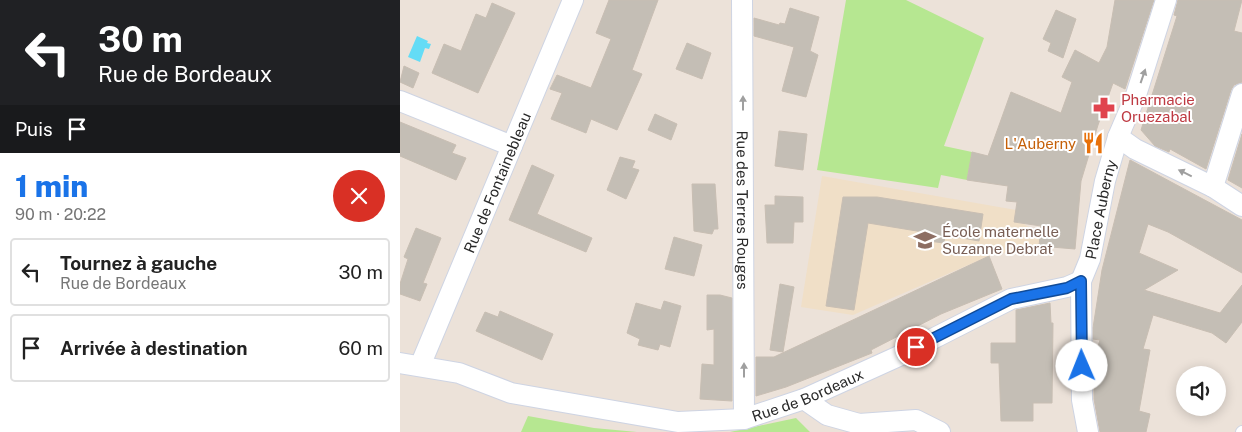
<!DOCTYPE html>
<html lang="fr">
<head>
<meta charset="utf-8">
<style>
  body { margin:0; font-family:"Public Sans",sans-serif; background:#f6f6f6; color:#222; height:100vh; display:flex; flex-direction:column; font-size:19px; white-space:nowrap }
  * { box-sizing:border-box; margin:0 }
  p { font-size:16px; color:#767676 }
  .icon { flex:none; width:28px; height:28px; fill:none; stroke:currentColor; stroke-width:2; stroke-linecap:round; stroke-linejoin:round }
  .map { position:relative; flex:1; overflow:hidden }
  .side { display:flex; flex-direction:column; background:#fff; width:400px }
  .side>* { flex:none }
  .guide { background:#202124; color:#fff; overflow:hidden }
  .fabs { position:absolute; left:776px; top:366px; display:grid; gap:10px }
  .fabs a { display:grid; place-items:center; width:50px; height:50px; border-radius:50%; background:#fff; box-shadow:0 2px 12px #0003; font-size:25px }
  .pin { position:absolute; display:grid; place-items:center; width:42px; height:42px; color:#fff; margin:-21px; border:2px solid #fff; border-radius:50%; box-shadow:0 1px 5px #0007 }
  .me { position:absolute; width:55px; margin:-28px; rotate:359deg; stroke-linejoin:round; filter:drop-shadow(0 0 4px #0008) }
  .turn { display:flex; align-items:center; gap:18px; height:105px; padding:0 15px; font-size:22px }
  .turn .icon { width:65px; height:65px; stroke-width:2.5 }
  .turn b { display:block; font-size:35px; line-height:42px }
  .then { display:flex; align-items:center; height:48px; padding:0 15px; background:#0003; gap:10px; font-size:19px }
  .round { display:grid; place-items:center; flex:none; width:52px; height:52px; border-radius:26px; background:#f6f6f6 }
  .summary { display:flex; align-items:center; justify-content:space-between; height:85px; padding:0 15px }
  h1 { font-size:30px; font-weight:800; line-height:38px; color:#1a73e8 }
  ul { padding:0; list-style:none }
  li { display:flex; align-items:center; gap:15px; height:68px; margin:0 10px 8px; padding:0 5px; border:2px solid #e0e0e0; border-radius:5px }
  li div { flex:1 }
  li b { display:block; font-size:19px }
  li em { font-style:normal }
  main { display:flex; flex:1; min-height:0 }
  .map>svg:first-child { display:block }
</style>
</head>
<body>
<main>
<section class="side">
<div class="guide">
<div class="turn"><svg class="icon" aria-label="left" viewBox="0 0 24 24"><path d="M17 20v-9H6M10 6l-5 5 5 5"/></svg><div><b>30 m</b>Rue de Bordeaux</div></div>
<div class="then">Puis<svg class="icon" aria-label="arrive" viewBox="0 0 24 24"><path d="M6 21V4h12l-3 4 3 4H6"/></svg></div>
</div>
<div class="summary"><div><h1>1 min</h1><p>90 m · 20:22</p></div><a class="round" style="background:#d93025;color:#fff"><svg class="icon" aria-label="close" viewBox="0 0 24 24"><path d="M6 6l12 12M18 6L6 18"/></svg></a></div>
<ul>
<li><svg class="icon" aria-label="left" viewBox="0 0 24 24"><path d="M17 20v-9H6M10 6l-5 5 5 5"/></svg><div><b>Tournez à gauche</b><p>Rue de Bordeaux</p></div><em>30 m</em></li>
<li><svg class="icon" aria-label="arrive" viewBox="0 0 24 24"><path d="M6 21V4h12l-3 4 3 4H6"/></svg><div><b>Arrivée à destination</b></div><em>60 m</em></li>
</ul>
</section>
<div class="map">
<svg width="842" height="432" viewBox="0 0 842 432">
  <rect width="100%" height="100%" fill="#ece2d9"/>
  <path fill="#f0dfc7" d="M422,176L616,210L614,222L624,224L640,234L639,246L589,256L453,315L401,307Z"/>
  <path fill="#b6e791" d="M446,0H506L584,38L544,146L572,152L567,180L541,175L538,188L417,170Z
    M128,416L194,428L237,432H121Z
    M396,418L410,432H330Z"/>
  <path fill="#64dcf6" d="M17,36L28,41L27,43L31,44L29,49L25,48L20,62L8,57Z"/>
  <path fill="#c4beb5" stroke="#c8beb3" d="M209,0H258L232,70L242,74L217,130L191,119L186,133L151,119L162,93L150,89L157,75L191,88L211,39L196,33Z
    M715,0H754L725,89L713,83L698,125L681,181L675,249L639,246L641,226L614,222L617,202L606,201L608,186L567,180L572,152L588,156L611,92L661,113L672,82L662,77L675,50L699,63L707,47Z
    M778,0H842L834,31L842,33V82L834,85L831,90L806,169L770,149L769,152L755,146L741,130L777,16L774,15Z
    M92,3L115,13L78,93L32,73L44,44L61,51L76,14L86,18Z
    M390,8L419,17L410,51L418,55L406,97L382,91L394,47L354,36V18L379,25L380,23L385,24Z
    M656,10L676,19L663,58L648,51L651,43L643,39Z
    M287,43L311,53L302,79L276,69Z
    M4,66L19,73L13,88L0,82Z
    M255,114L277,124L271,140L248,130Z
    M0,122L56,145L52,153L66,158L56,180L0,156Z
    M379,131L407,134L403,170L375,166Z
    M842,134V188L828,180Z
    M220,157L235,161L232,168L239,170L226,199L207,190Z
    M730,160L842,220V273L768,232L748,224L739,253L778,270L744,290L820,313L842,285V322L826,343L812,333L753,315L743,349L750,350L739,411L750,414L746,432H700L694,399V359L700,340L693,339V328L702,270Z
    M132,165L154,175L137,214L192,238L186,252L109,220Z
    M292,184H315L318,229H314L312,234L294,231Z
    M375,196L403,197V222H394L393,243H367L365,205H375Z
    M443,197H477L583,214L579,241L545,235L544,243L528,241L529,233L468,223L454,310L426,306Z
    M16,228L41,238L23,283L27,284L20,301L0,294V284L8,259L4,257Z
    M274,237L302,245L294,276L265,269Z
    M589,256L602,289L541,314L471,350L472,353L386,387L356,396V357H374Z
    M380,284L394,287L383,352L370,350Z
    M307,295H320L332,298V401L300,399L302,364L314,365V329L307,330Z
    M264,301L281,306L270,347L260,344L258,350L238,345L240,339L227,333L236,303L261,310Z
    M650,303L651,323H653L652,403H633V421H601L599,363H591V343H616V310Z
    M100,311L153,334L142,360L76,331L85,312L98,317Z"/>
  <g fill="none" stroke-linecap="round" stroke-linejoin="round">
    <g stroke="#ced4e3" stroke-width="12">
      <path id="lane" d="M841,432L842,431"/>
    </g>
    <g stroke="#ced4e3" stroke-width="22">
      <g id="street">
        <path id="s1" d="M342,0L344,419"/>
        <path d="M0,101L112,146"/>
        <path d="M718,137L735,149L813,187L842,206"/>
        <path d="M813,187L842,94"/>
        <path id="s2" d="M0,363L59,373L111,393L278,422L344,419L404,399L499,356L611,299L667,287L681,281"/>
        <path id="s3" d="M20,366L173,0"/>
        <path d="M404,399L427,415L459,424L516,420L540,432"/>
        <path id="s4" d="M688,432L682,400L681,281L690,259L705,181L718,137L736,95L766,0"/>
      </g>
    </g>
    <use href="#lane" stroke="#fff" stroke-width="10"/>
    <use href="#street" stroke="#fff" stroke-width="20"/>
  </g>
  <defs><path id="oneway-solid" d="M-6-.8H1V-3.2L6.5 0L1 3.2V.8H-6Z" transform="scale(1.25)"/></defs>
  <g fill="#9f9f9f">
    <use href="#oneway-solid" transform="translate(743 76) rotate(-71)"/>
    <use href="#oneway-solid" transform="translate(343 103) rotate(-90)"/>
    <use href="#oneway-solid" transform="translate(785 173) rotate(-154)"/>
    <use href="#oneway-solid" transform="translate(344 370) rotate(-90)"/>
  </g>
  <g fill="none" stroke-linecap="round" stroke-linejoin="round">
    <g stroke="#114b97" stroke-width="12">
      <path id="route" d="M516,347L611,299L667,288L681,281L682,366"/>
    </g>
    <use href="#route" stroke="#1a73e8" stroke-width="9"/>
  </g>
  <defs>
    <g id="pharmacy-bare" transform="scale(1.725)"><path d="M-2-6h4v4h4v4h-4v4h-4v-4h-4v-4h4Z" fill="#e0444e" stroke="#fff" stroke-width="2.5" paint-order="stroke"/></g>
    <g id="restaurant-bare" transform="scale(1.725)"><path d="M-5-6h1v4h1v-4h1v4h1v-4h1v5L-1.5 .5V6h-2V.5L-5-1ZM5-6V6H3V1.5H1.5Q1.5-4 5-6Z" fill="#e8710a" stroke="#fff" stroke-width="2.5" paint-order="stroke"/></g>
    <g id="school-bare" transform="scale(1.725)"><path d="M0-5L7-2L0 1L-7-2ZM-4 1L0 2.5L4 1V4Q0 6-4 4Z" fill="#8d6e63" stroke="#fff" stroke-width="2.5" paint-order="stroke"/></g>
  </defs>
  <g fill-rule="evenodd">
    <use href="#pharmacy-bare" x="704" y="108"/>
    <use href="#restaurant-bare" x="693" y="143"/>
    <use href="#school-bare" x="525" y="240"/>
  </g>
  <g text-anchor="middle" dominant-baseline="central" stroke-width="4" stroke-linejoin="round" paint-order="stroke">
    <g font-size="15" fill="#be3a42" stroke="#fff" text-anchor="start">
      <text x="721" y="99">Pharmacie<tspan x="721" dy="17">Oruezabal</tspan></text>
    </g>
    <g font-size="15" fill="#c56008" stroke="#fff" text-anchor="end">
      <text x="676" y="143">L'Auberny</text>
    </g>
    <g font-size="15" fill="#292929" stroke="#fff">
      <text stroke="none"><textPath href="#s3" startOffset="199">Rue de Fontainebleau</textPath></text>
      <text stroke="none"><textPath href="#s4" startOffset="226">Place Auberny</textPath></text>
      <text stroke="none"><textPath href="#s1" startOffset="210">Rue des Terres Rouges</textPath></text>
      <text stroke="none"><textPath href="#s2" startOffset="419">Rue de Bordeaux</textPath></text>
    </g>
    <g font-size="15" fill="#785e54" stroke="#fff" text-anchor="start">
      <text x="542" y="231">École maternelle<tspan x="542" dy="17">Suzanne Debrat</tspan></text>
    </g>
  </g>
</svg>
<div class="fabs">
<a><svg class="icon" aria-label="sound" viewBox="0 0 24 24"><path d="M4 9h4l5-4v14l-5-4H4zM17 9q2 3 0 6"/></svg></a>
</div>
<div class="pin" style="left:516px;top:347px;background:#d93025"><svg class="icon" aria-label="arrive" viewBox="0 0 24 24"><path d="M6 21V4h12l-3 4 3 4H6"/></svg></div>
<svg class="me" style="left:682px;top:366px" viewBox="-20 -20 40 40"><circle r="19" fill="#fff"/><path d="M0-13L10 11 0 6-10 11z" fill="#1a73e8"/></svg>
</div>
</main>
</body>
</html>
